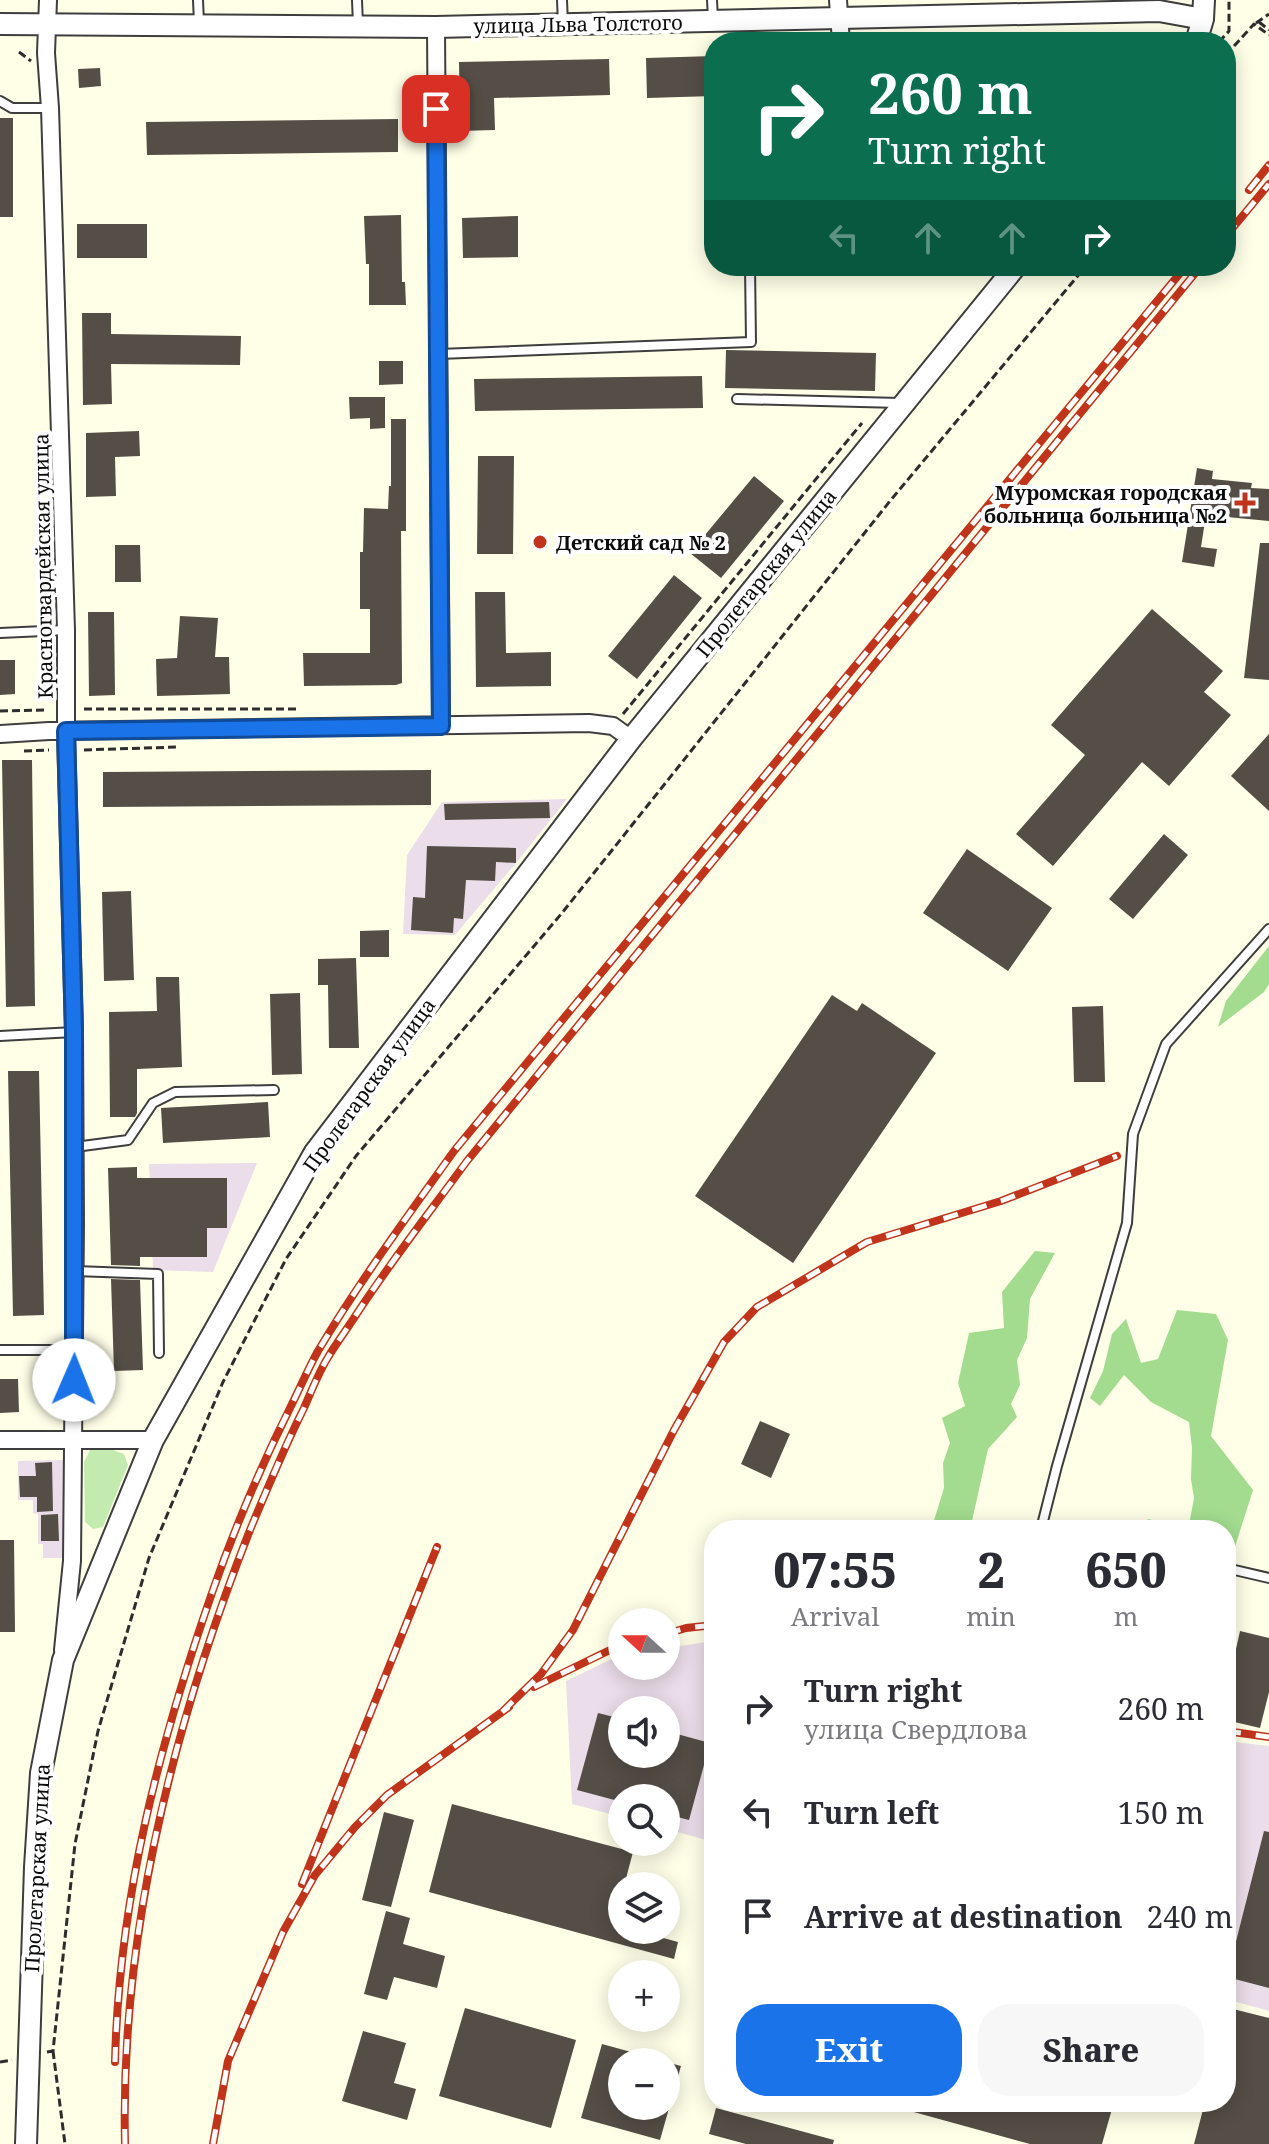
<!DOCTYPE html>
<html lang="en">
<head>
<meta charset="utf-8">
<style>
  body { margin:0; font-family:"Noto Serif",serif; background:#f7f7f7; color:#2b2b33; height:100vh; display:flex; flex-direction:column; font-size:30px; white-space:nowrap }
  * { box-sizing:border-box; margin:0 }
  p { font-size:26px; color:#7c7c81 }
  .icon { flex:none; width:44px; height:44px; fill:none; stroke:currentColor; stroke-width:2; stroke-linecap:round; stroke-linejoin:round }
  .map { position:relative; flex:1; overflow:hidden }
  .sheet { position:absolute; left:704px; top:1520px; width:532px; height:592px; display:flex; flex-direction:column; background:#fff; border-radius:32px; box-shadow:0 4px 20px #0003 }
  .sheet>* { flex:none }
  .banner { position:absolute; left:704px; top:32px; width:532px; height:244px; border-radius:32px; box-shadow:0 4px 20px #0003; background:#0b6e4f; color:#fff; overflow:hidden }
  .needle { width:52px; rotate:291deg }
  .buttons { position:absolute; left:608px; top:1608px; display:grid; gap:16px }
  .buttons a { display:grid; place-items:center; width:72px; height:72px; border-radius:50%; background:#fff; box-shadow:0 4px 20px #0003; font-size:40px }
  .pin { position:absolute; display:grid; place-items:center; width:68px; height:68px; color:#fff; margin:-34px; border-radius:16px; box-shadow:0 4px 12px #0006 }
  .me { position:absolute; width:88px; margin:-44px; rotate:1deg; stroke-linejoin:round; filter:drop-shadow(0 0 6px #0008) }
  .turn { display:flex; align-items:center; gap:28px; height:168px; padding:0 32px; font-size:36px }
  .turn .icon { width:104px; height:104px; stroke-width:2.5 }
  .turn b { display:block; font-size:56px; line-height:68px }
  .lanes { display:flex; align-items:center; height:76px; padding:0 32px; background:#0003; justify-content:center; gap:40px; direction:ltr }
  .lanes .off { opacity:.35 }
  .eta { display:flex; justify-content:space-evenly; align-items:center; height:136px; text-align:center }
  .eta b { font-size:48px; font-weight:800; line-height:56px }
  .button { display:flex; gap:16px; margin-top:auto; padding:16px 32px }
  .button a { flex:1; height:92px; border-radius:32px; background:#1a73e8; color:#fff; font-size:32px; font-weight:800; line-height:92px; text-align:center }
  .button a+a { background:#f7f7f7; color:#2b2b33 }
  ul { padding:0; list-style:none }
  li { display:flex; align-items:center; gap:24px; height:104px; padding:0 32px }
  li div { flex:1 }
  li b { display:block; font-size:30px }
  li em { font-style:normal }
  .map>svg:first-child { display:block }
</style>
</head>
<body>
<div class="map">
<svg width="1269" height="2144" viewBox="0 0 1269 2144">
  <rect width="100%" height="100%" fill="#ffffe8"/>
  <path fill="#ebdde9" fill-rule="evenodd" d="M567,799L516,863L455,935L403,934L407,855L442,802Z
    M257,1163L213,1272L153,1270L149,1164Z
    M63,1460V1558H43V1544H38V1514L33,1513V1500H18V1461Z
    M714,1641V1842L666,1829V1798H622V1817L572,1804L566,1681L622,1654V1666H666V1648ZM622,1710H666V1754H622Z
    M1226,1741L1269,1746V2011L1226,1999Z"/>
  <path fill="#c3ebb0" d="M90,1450H113L124,1454L128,1465L103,1527L93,1529L85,1522L84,1462Z"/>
  <path fill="#a3dc8f" d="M1269,946V984L1264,992L1218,1027L1226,1001Z
    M1035,1251L1055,1253L1030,1299L1027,1338L1017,1360L1020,1385L1011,1404L1017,1417L988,1449L970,1530H938L932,1527L944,1488L943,1463L950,1443L942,1418L965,1406L958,1383L969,1333L1004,1328L1002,1292Z
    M1177,1310L1216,1314L1228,1340L1211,1436L1253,1490L1233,1553L1226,1552V1530H1143L1148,1519L1172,1525H1189L1194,1498L1191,1479L1192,1448L1189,1422L1151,1402L1124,1375L1100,1406L1090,1398L1103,1371L1112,1334L1126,1319L1141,1363L1158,1359Z"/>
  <path fill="#544e46" d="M714,56V96L647,98L646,58Z
    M609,59L610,95L494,98L495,130L460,131L459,62Z
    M100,68L101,86L79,88L78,69Z
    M0,118H13V217H0Z
    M398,119V152L147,155L146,122Z
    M401,215L402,282H405L406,305H369V264H366L364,216Z
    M518,216V257L463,258L462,218Z
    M77,224H147V258H77Z
    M82,313H111V334L241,336L240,365L111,364L112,404L83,405Z
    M726,350L876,353L875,391L725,388Z
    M379,361H403V384L379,385Z
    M702,376L703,408L475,411L474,379Z
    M349,397H385V428L370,429V418L350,419Z
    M391,419H406V531H401L402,683L396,685L304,686L303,653H370V609H360V552H363L364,508L388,509L389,486H391Z
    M139,431L140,456L115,457L116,496L86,497V433Z
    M478,456H514L513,554H477Z
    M1197,468L1213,471L1212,479L1252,483L1251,488L1269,489V521L1206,515L1201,547L1217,549L1214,567L1182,562Z
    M754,476L784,501L721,578L690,553Z
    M1260,543H1269V680L1244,678Z
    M115,545H140L141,582H115Z
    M674,575L702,598L637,679L608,656Z
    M475,592H505L506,653L551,652V686L476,687Z
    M1152,609L1223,671L1204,692L1231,715L1169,786L1142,762L1053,866L1016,834L1085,755L1051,725Z
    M88,612H114L115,695L89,696Z
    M180,616L218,618L215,657H229L230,694L157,696L156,659L177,658Z
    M0,660H15V694L0,695Z
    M1269,734V811L1231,776Z
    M2,760H32L35,1006L6,1007Z
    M431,770V805L103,807V772Z
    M549,802L550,818L445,820L444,804Z
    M1164,834L1188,855L1133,919L1109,899Z
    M427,846L516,848V863L496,862L495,881L466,880L463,919L454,918L453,933L411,930L413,897L425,898Z
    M967,849L1052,908L1008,971L923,913Z
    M131,891L134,980L104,981L102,892Z
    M389,930V957H360V931Z
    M356,958L359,1048H329L328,985H318V959Z
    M156,977H179L182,1067L137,1069V1113L135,1117H110L109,1012L157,1011Z
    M300,993L302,1074L272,1075L270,994Z
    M832,995L857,1011L862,1003L936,1053L793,1263L695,1196Z
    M1103,1006L1105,1082H1074L1072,1007Z
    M8,1071H39L44,1315L13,1316Z
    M268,1102L270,1137L163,1143L161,1108Z
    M137,1167V1178H227V1228H207V1257H140V1266L111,1265L108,1168Z
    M111,1279L140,1280L143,1370L114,1371Z
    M0,1379H18L19,1412L0,1413Z
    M760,1421L790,1434L771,1478L741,1464Z
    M52,1462L53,1511L37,1512V1497H20L19,1476H36L35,1463Z
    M58,1514L59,1541H41V1515Z
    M0,1540H14L15,1632H0Z
    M1240,1631L1269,1638V1692L1260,1728L1226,1720V1694Z
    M598,1713L622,1719V1754H666V1731L710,1743L689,1820L666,1814V1798H622V1802L577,1790Z
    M452,1804L633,1852L624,1886H622V1894L614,1924L622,1927V1930H634L678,1942L674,1959L429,1892Z
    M384,1812L414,1820L391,1907L362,1900Z
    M1264,1831L1269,1832V1988L1227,1977Z
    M386,1911L410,1918L403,1944L445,1956L437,1988L394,1977L387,2000L364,1994Z
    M465,2008L576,2040L551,2128L439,2096Z
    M1229,2008L1269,2018V2144H1194L1205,2102H1226V2020Z
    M363,2031L406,2043L394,2083L416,2089L407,2120L342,2101Z
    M602,2044L653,2058L652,2062H622V2106H666V2062L681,2066L660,2140L581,2118Z
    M892,2102H1114L1102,2144H1030L892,2106Z
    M716,2108L834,2140L833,2144H746L709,2134Z"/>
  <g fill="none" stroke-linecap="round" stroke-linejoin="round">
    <g stroke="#3e3e3e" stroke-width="12">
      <path id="service" d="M198,0L199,23
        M357,0L358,25
        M562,0L563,24
        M712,0L713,19
        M0,101L12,108H49
        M439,354L751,342L750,266
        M737,399L900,403
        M0,633L66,630
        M0,1036L74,1032
        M75,1147L128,1140L153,1103L175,1092L274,1090
        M75,1271L158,1274L159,1353
        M0,1350H74
        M1047,1530L1041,1529L1057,1466L1127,1223L1133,1134L1166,1044L1269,929
        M1226,1568L1269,1578"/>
    </g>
    <g stroke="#3e3e3e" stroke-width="20">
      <path id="minor" d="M48,0L46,53L50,108L66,630V731L74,1032L75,1224L72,1561L63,1650
        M838,0L841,42
        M436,27L441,726
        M0,734L49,731L589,723L613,726L631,739
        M0,1440H153"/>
    </g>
    <g stroke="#3e3e3e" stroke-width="24">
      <path id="tertiary" d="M0,24L436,27L1159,11L1203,19
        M1196,42L1203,19L1204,0
        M26,2144L35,1867L41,1773L63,1660L153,1440L315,1152L631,739L1016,266"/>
    </g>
    <path stroke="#2d2d2d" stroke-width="3" stroke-dasharray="8 4" stroke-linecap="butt" d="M1259,22L1269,30
      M1256,23L1269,14
      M1219,42L1229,31V0
      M19,52L31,61
      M1226,55L1254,24L1269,35
      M1226,114L1234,107
      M84,709H296
      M0,711L48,710
      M623,714L862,423
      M84,750L177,747
      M24,751L49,750
      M53,2051L65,2144
      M47,2052L53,2051L75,1844L98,1731L149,1558L223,1382L286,1259L356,1156L562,913L890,501L1086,266
      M0,2062L12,2060"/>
    <use href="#service" stroke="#fff" stroke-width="8"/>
    <use href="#minor" stroke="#fff" stroke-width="16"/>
    <use href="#tertiary" stroke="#fff" stroke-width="20"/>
    <g stroke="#c1341c" stroke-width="8">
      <path id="rail" d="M1249,190L1269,165
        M1226,236L1269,184
        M666,1634L686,1628L714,1625
        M534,1687L612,1649L622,1646
        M502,1712L541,1674L573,1630L674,1430L724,1342L757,1307L867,1242L1001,1201L1117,1156
        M1226,1731L1269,1737
        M302,1884L437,1547
        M115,2062C119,1897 159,1745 213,1590C235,1527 261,1466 291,1406C300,1388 308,1369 318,1351C359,1282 407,1217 454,1151L1186,266
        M125,2144C120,1933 173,1725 250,1530C267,1489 284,1448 304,1408C311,1392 318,1374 327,1359C335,1345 345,1332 354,1318C389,1264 429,1213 467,1161L1201,266
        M213,2144L228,2061L283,1932L315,1875L355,1827L387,1795L509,1707"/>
    </g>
    <use href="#rail" stroke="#fff" stroke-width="5" stroke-dasharray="15" stroke-linecap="butt"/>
  </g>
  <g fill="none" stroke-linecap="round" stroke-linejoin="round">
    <g stroke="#114b97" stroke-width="20">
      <path id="route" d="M74,1380V1032L66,731L441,726L436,109"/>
    </g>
    <use href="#route" stroke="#1a73e8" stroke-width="14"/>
  </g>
  <g fill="#c1341c" stroke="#fff" stroke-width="3">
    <path d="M1241 491h8v8h8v8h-8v8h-8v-8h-8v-8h8z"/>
    <circle cx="540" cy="542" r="8"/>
  </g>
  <g text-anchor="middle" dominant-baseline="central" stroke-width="8" stroke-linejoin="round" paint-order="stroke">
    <g font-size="20" fill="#0b0b0b" stroke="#fff">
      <text transform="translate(578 24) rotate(-1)">улица Льва Толстого</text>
      <text transform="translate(43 566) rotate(-91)">Красногвардейская улица</text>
      <text transform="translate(766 573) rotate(-51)">Пролетарская улица</text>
      <text transform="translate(369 1085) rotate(-54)">Пролетарская улица</text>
      <text transform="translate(37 1868) rotate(-87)">Пролетарская улица</text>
    </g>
    <g font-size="20" font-weight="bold" fill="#0b0b0b" stroke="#fff" text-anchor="end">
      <text x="1227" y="492">Муромская городская<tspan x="1227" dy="23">больница больница №2</tspan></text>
      <text x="556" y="542" text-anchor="start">Детский сад № 2</text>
    </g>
  </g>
</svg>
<div class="buttons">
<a><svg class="needle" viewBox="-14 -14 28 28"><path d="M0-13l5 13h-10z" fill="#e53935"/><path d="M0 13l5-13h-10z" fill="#7c7c81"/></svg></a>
<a><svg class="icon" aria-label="sound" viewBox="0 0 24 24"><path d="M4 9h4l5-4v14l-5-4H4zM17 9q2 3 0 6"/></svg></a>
<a><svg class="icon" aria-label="search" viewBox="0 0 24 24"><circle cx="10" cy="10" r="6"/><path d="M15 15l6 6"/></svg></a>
<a><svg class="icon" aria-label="layers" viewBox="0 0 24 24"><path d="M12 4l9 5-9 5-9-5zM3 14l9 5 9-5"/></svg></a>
<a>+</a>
<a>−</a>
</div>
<div class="pin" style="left:436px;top:109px;background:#d93025"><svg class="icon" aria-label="arrive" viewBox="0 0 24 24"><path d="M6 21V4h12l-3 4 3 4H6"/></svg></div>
<svg class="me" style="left:74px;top:1380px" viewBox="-20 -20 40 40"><circle r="19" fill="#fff"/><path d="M0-13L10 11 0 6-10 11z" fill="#1a73e8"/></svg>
<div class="banner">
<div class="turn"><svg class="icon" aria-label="right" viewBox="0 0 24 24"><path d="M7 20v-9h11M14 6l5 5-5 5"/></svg><div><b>260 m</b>Turn right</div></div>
<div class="lanes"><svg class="icon off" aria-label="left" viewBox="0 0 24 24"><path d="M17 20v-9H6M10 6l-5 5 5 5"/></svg><svg class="icon off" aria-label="ahead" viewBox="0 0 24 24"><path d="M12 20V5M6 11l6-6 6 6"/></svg><svg class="icon off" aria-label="ahead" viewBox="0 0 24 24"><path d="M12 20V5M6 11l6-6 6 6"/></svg><svg class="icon" aria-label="right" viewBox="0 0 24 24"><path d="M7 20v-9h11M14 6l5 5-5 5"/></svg></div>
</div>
<section class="sheet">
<div class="eta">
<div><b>07:55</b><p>Arrival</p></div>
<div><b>2</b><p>min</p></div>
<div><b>650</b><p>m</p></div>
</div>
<ul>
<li><svg class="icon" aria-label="right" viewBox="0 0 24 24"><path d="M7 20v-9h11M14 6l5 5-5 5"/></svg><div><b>Turn right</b><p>улица Свердлова</p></div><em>260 m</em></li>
<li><svg class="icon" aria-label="left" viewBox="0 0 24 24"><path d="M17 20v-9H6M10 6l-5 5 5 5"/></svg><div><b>Turn left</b></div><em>150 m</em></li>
<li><svg class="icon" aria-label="arrive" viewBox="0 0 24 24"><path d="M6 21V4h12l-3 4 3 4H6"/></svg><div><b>Arrive at destination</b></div><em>240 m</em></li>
</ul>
<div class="button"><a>Exit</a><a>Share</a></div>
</section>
</div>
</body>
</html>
